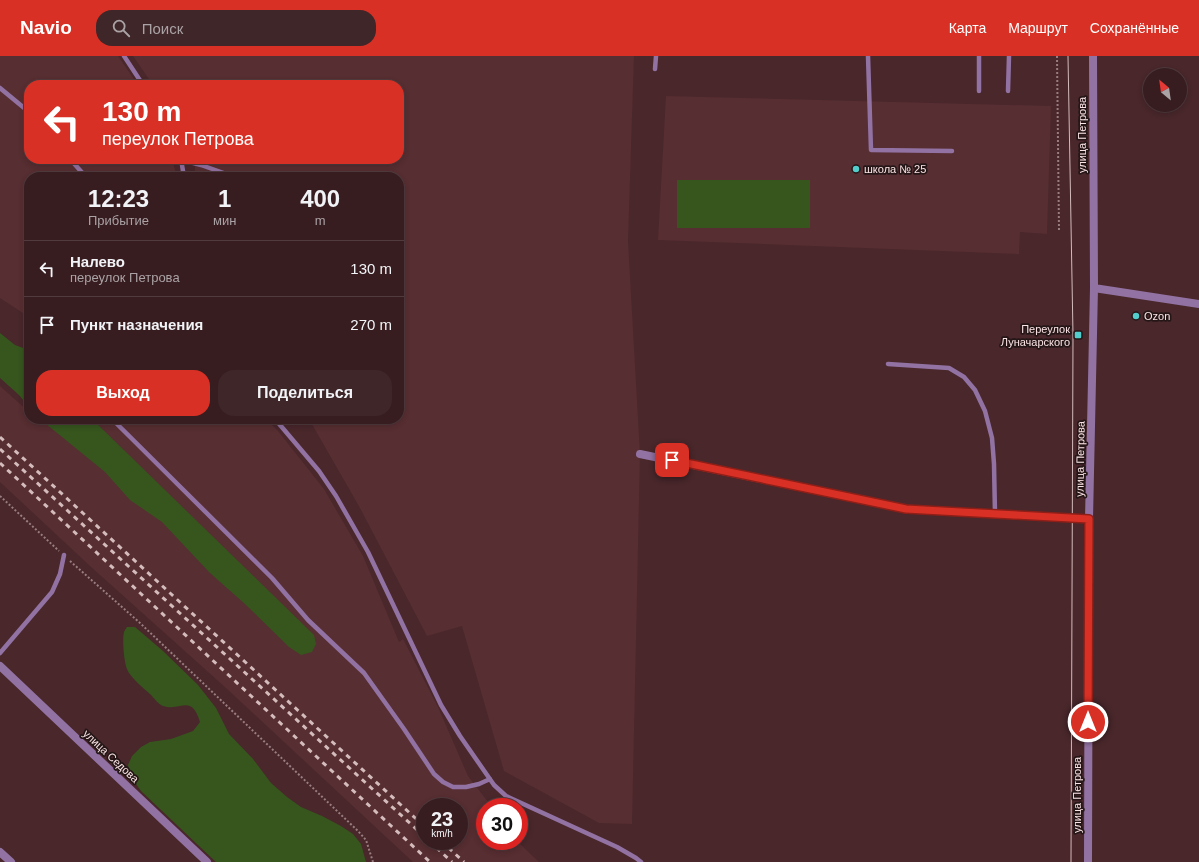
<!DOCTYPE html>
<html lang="ru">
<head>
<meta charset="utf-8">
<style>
  body { margin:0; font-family:Arial,sans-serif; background:#3e2629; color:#f1f3f6; height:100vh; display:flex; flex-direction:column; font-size:15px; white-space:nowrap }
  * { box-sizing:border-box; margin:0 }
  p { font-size:13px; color:#aaa2a5 }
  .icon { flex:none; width:22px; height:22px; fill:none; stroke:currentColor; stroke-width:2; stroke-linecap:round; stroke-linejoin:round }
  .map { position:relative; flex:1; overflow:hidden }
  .sheet { position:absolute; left:24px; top:116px; width:380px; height:252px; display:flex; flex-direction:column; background:#371d20; border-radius:16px; box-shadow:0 2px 6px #0003,0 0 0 1px #513b3e }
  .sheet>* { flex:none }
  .top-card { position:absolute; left:24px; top:24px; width:380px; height:84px; border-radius:16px; box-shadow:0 2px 6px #0003,0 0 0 1px #513b3e; background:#d93025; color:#fff; overflow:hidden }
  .needle { width:26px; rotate:331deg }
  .fabs { position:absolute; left:1143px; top:12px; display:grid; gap:8px }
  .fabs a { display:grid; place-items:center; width:44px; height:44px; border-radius:50%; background:#371d20; box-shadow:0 2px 6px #0003,0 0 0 1px #513b3e; font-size:20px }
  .speed { position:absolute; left:416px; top:742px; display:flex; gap:8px; font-size:20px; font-weight:700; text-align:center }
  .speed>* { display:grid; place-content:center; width:52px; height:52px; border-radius:50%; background:#371d20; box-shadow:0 2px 6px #0003,0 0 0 1px #513b3e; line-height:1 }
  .speed small { font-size:10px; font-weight:400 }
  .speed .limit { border:6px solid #d22; background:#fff; color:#111 }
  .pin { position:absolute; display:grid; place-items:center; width:34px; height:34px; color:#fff; margin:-17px; border-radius:8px; box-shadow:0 2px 6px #0006 }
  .me { position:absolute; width:44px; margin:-22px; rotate:0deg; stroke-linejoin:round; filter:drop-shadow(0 0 3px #0008) }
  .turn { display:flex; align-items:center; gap:14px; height:84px; padding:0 12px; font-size:18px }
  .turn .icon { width:52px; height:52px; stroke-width:2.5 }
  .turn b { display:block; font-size:28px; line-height:34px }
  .eta { display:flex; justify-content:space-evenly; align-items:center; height:68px; text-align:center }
  .eta b { font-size:24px; font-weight:700; line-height:28px }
  .primary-button { display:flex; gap:8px; margin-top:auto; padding:8px 12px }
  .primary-button a { flex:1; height:46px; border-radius:16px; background:#d93025; color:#fff; font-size:16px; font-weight:700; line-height:46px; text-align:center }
  .primary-button a+a { background:#3e2629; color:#f1f3f6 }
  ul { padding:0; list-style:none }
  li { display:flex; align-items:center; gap:12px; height:56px; padding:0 12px; border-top:1px solid #513b3e }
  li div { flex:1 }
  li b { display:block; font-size:15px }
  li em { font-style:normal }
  header { display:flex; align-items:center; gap:24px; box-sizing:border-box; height:56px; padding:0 20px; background:#d93025; color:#fff }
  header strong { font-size:19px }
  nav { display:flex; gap:22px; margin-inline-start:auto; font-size:14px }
  .search { width:280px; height:36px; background:#3e2629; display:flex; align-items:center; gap:10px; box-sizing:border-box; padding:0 14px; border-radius:16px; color:#aaa2a5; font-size:15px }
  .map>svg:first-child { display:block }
</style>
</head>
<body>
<header>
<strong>Navio</strong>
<div class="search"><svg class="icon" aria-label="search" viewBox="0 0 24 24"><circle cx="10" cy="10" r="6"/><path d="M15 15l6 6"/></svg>Поиск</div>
<nav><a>Карта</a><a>Маршрут</a><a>Сохранённые</a></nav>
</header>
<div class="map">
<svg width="1199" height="806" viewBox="0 0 1199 806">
  <rect width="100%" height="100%" fill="#49272b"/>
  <path fill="#572e32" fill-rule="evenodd" d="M0,0H118L138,29H29V103H172L177,121H29V261L0,242Z
    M133,0H634L628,185L640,398L632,768L599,767L504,715L462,570L427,580L360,452L309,363H399V121H195V103H399V29H153Z
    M666,40L1051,50L1047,178L1020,176L1019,198L658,184Z
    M0,330L29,356V363H266L278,375L324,433L363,500L399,586L403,583L438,651L468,720L492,751H485V785H517L539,806H413L226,632L90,510L0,426ZM425,751H459V785H425Z"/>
  <path fill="#36561e" d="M677,124H810V172H677Z
    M0,277L15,289L29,294V351L19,339L0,322Z
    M40,363H92L314,579L316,588L312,596L301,599L289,591L245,548L210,517L162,466L130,444L105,416Z
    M127,571H135L163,595L198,629L216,652L229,678L253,703L271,727L287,741L301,751L322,760L341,770L353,778L361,788L366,806H216L141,735L131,721L128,709L132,700L141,691L150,686L171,683L193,675L200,666C191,637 181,656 163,650C159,649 154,642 150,638C143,632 130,621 127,613C124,606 122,583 124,576C125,574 126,572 127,571Z"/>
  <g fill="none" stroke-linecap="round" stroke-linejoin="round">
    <path stroke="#9a7d80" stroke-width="2" stroke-dasharray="2 2" stroke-linecap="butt" d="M1057,0L1059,175
      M0,440L59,495
      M70,505L140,567L358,775L366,784L373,806"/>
    <path stroke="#9272a3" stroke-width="4.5" d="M124,0L143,29
      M868,0L871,94L952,95
      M979,0V35
      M655,13L656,0
      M0,32L29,56
      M1008,35L1009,0
      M70,103L86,121
      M181,103L184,121
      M182,104L201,109L235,121
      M888,308L949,312L964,321L975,334L985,355L992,382L994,408L995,458
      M112,363L272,522L308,564L364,617L404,673L434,718L443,726L453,731H466L479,728L490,723
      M275,363L319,415L336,440L368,496L441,649L460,680L494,729L506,740L617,791L636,802L641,806
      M0,597L52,536L60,518L64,499"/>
    <path stroke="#9272a3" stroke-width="8" d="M640,398L906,453L1089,463
      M0,610L207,806
      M0,796L11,806
      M1088,806L1089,463L1094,232"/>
    <path stroke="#9272a3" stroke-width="8" d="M1093,0L1094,232L1199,248"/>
    <path stroke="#d4bbbc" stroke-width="1" d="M1068,0L1073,279L1071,806"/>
    <path stroke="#d4bbbc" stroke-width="3" stroke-dasharray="5 5" stroke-linecap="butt" d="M0,381L425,771
      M0,393L425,781
      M0,407L430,806
      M429,785L452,806
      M441,785L464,806"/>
  </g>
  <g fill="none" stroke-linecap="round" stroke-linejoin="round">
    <g stroke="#8d1f18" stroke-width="10">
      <path id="route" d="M672,404L906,453L1089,463L1088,666"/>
    </g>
    <use href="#route" stroke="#d93025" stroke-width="7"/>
  </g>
  <g fill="#53cdcb" stroke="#251617" stroke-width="1.5">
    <circle cx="856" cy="113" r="4"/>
    <circle cx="1136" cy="260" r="4"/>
    <rect x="1074" y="275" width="8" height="8" rx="2"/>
  </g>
  <g text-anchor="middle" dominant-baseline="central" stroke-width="3.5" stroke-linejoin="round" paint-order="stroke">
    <g font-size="11" fill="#fbe4e5" stroke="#251617">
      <text transform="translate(1082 79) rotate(-90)">улица Петрова</text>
      <text transform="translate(1080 403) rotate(-89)">улица Петрова</text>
      <text transform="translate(111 700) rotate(43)">улица Седова</text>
      <text transform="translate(1077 739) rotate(-90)">улица Петрова</text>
    </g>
    <g font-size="11" fill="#fbe4e5" stroke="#251617" text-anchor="start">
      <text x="864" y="113">школа № 25</text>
      <text x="1144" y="260">Ozon</text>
      <text x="1070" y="273" text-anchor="end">Переулок<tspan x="1070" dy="13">Луначарского</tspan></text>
    </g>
  </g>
</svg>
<div class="fabs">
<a><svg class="needle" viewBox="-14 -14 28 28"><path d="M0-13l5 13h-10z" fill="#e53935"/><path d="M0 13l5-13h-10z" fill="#aaa2a5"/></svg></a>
</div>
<div class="speed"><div>23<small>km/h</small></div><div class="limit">30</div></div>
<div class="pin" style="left:672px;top:404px;background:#d93025"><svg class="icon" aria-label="arrive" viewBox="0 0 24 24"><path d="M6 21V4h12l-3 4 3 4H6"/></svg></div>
<svg class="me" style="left:1088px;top:666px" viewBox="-20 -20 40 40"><circle r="17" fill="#d93025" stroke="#fff" stroke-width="3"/><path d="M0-11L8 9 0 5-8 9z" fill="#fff"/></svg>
<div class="top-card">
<div class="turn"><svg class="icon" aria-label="left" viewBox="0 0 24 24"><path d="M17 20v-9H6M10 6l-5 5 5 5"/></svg><div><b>130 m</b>переулок Петрова</div></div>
</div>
<section class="sheet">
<div class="eta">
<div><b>12:23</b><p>Прибытие</p></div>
<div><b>1</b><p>мин</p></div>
<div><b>400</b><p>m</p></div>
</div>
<ul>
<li><svg class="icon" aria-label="left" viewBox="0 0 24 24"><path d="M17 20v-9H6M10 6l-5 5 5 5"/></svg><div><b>Налево</b><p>переулок Петрова</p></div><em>130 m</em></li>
<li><svg class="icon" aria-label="arrive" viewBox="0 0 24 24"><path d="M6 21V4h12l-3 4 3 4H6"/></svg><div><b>Пункт назначения</b></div><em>270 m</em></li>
</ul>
<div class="primary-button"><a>Выход</a><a>Поделиться</a></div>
</section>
</div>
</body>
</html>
